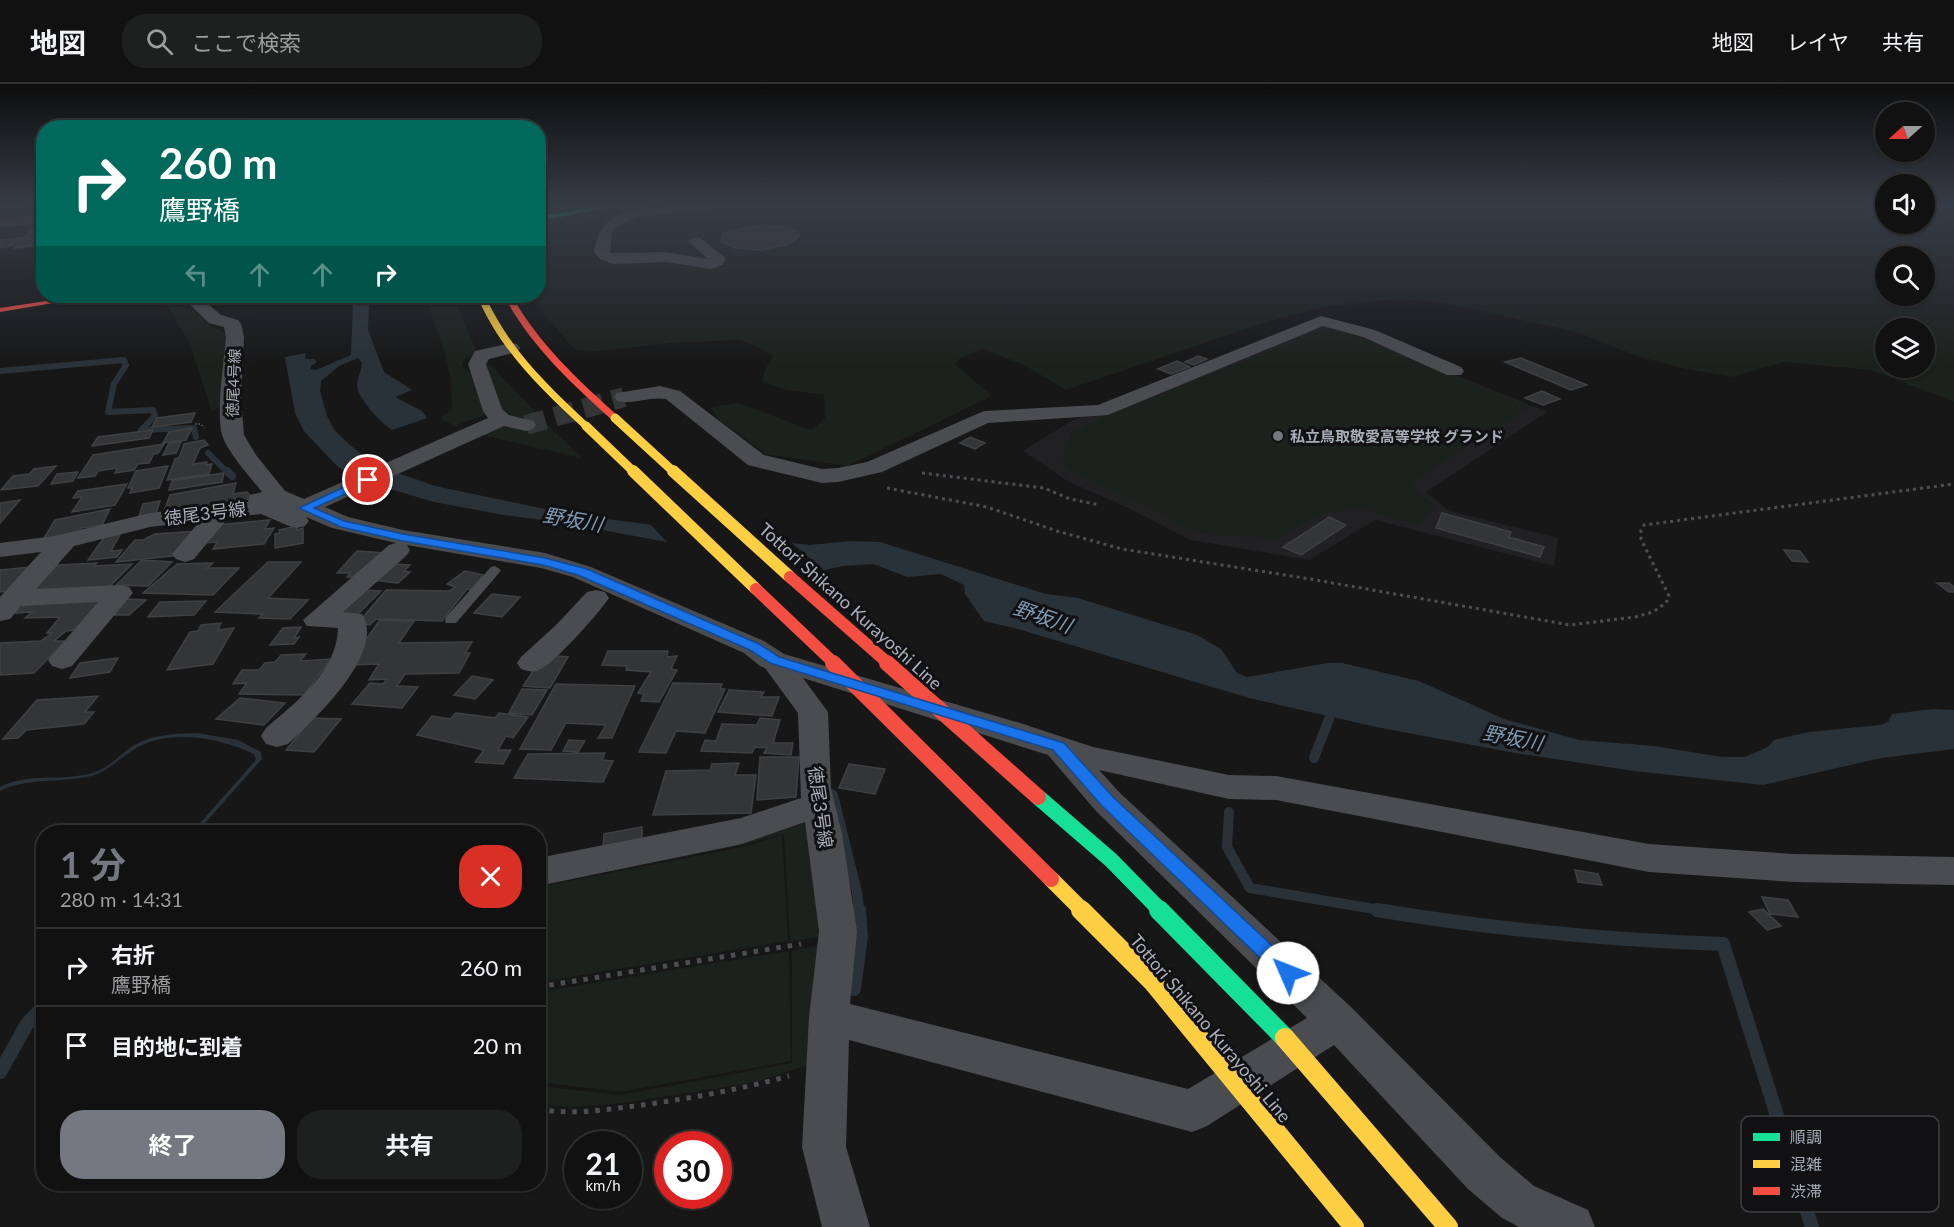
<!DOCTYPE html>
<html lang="ja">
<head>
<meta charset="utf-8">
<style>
  body { margin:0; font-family:Lato,"Noto Sans JP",sans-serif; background:#1e1f1f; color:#f1f3f6; height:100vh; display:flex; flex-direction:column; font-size:22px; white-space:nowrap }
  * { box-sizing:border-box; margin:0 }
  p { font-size:20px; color:#9c9d9f }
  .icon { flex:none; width:33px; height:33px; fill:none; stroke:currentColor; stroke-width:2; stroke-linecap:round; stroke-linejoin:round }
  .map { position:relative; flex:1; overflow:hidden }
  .details { position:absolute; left:36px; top:741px; width:510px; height:366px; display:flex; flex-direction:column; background:#111; border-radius:24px; box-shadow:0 2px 4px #0004,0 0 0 2px #303131 }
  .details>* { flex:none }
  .banner { position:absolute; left:36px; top:36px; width:510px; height:183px; border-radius:24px; box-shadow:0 2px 4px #0004,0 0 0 2px #303131; background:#00695c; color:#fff; overflow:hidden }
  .needle { width:39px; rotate:249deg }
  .tools { position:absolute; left:1875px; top:18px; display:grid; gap:12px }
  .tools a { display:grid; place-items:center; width:60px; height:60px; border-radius:50%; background:#111; box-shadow:0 2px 4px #0004,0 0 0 2px #303131; font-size:30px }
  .speed { position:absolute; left:564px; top:1047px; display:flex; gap:12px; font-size:30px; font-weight:700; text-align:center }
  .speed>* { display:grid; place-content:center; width:78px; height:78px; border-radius:50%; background:#111; box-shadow:0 2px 4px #0004,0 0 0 2px #303131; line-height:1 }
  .speed small { font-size:15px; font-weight:400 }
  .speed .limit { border:9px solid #d22; background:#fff; color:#111 }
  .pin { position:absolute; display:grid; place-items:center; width:51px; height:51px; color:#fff; margin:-26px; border:3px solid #fff; border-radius:50%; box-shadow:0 2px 6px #0007 }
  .me { position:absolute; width:66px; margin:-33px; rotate:314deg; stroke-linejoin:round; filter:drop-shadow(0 0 4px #0008) }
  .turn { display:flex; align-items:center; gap:21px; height:126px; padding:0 24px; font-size:27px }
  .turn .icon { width:78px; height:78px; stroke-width:2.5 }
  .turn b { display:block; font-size:42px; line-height:51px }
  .lanes { display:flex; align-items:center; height:57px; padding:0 24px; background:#0003; justify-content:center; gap:30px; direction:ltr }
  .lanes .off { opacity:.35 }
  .round { display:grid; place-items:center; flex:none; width:63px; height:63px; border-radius:24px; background:#1e1f1f }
  .overview { display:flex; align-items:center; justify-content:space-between; height:102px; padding:0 24px }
  h1 { font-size:36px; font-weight:700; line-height:45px; color:#757880 }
  .primary-button { display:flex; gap:12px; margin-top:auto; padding:12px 24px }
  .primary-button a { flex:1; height:69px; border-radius:24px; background:#757880; color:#fff; font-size:24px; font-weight:700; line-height:69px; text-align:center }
  .primary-button a+a { background:#1e1f1f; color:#f1f3f6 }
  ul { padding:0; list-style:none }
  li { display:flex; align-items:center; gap:18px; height:78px; padding:0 24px; border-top:2px solid #303131 }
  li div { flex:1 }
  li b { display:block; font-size:22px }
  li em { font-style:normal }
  header { display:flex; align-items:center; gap:36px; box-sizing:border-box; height:84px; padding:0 30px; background:#111; border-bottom:2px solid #303131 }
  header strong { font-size:28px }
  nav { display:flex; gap:33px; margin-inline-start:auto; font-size:21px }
  .search { width:420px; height:54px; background:#1e1f1f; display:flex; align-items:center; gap:15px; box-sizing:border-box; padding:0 21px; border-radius:24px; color:#9c9d9f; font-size:22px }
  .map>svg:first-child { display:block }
</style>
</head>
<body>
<header>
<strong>地図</strong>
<div class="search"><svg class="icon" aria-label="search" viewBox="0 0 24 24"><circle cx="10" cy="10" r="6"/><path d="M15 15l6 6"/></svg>ここで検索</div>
<nav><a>地図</a><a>レイヤ</a><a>共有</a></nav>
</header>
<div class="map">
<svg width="1954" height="1143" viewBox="0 0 1954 1143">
  <rect width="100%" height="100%" fill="#171717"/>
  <path fill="#212124" d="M1328,240L1547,328L1426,408L1449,427L1558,454L1554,482L1375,436L1309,476L1191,456L1122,421L1069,398L1023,367L1071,337Z"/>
  <path fill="#1b211c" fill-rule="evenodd" d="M653,122H695L642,128L611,137L599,148L596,170L598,174C617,183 637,175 657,176C680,177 704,188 726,182L723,172H719L696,156L691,157L714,175L668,170L626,173L610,171L613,147C629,122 682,131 708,122H1885L1886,140H1924L1925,122H1954V318L1871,286L1784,278L1732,293L1681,284L1637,272L1579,249L1468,224L1431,217L1385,216L1324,223L1269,237L1066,306L1022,280L982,265L961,274L955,280L992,312L848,382L766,370L718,335L710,323L739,319L811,346L825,334L824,311L787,306L763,298L764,288L773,272L758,263L739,256L669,259L591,268L577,266L569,260L543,228L535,212H538L539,158L559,149L579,136ZM1886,172H1924V212H1886ZM1886,244H1924V284H1886Z
    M161,212H176L207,236L212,243L228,250L224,319L212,328L189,258Z
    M425,212H453L477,268L464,276L462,282L471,289L487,330L454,342L440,334L452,325L450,292L445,269Z
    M1332,242L1529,323L1439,380L1410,401L1435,422L1419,441L1360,424L1322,429L1274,456L1261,453L1212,451L1189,445L1154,426L1066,384L1063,374L1071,350L1101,334Z
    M486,277L490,280L540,333L526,335L510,331L498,322Z
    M498,338L527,347L546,339L582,374L473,349Z
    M808,733L823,852L790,858L784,750L743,761L539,801Z
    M782,751L788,857L539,898V803L743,763Z
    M822,861L808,981L756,998L623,1019L572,1023L539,1021V1002L620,1011L792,979V867Z
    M789,867L791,977L620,1008L539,998V908Z"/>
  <path fill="#2a3239" d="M349,212H365L369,220L368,246L384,288L412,306L395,313L422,327L427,334L392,346C381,339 358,315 357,301C357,294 362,286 362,278L358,274L339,282L321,297L320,307L327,332L335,347L350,361L375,381L435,402L568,430L809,461L853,457L880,458L1046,510L1078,514L1197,551L1221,565L1237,589L1247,593L1328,579H1342L1419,597L1504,635L1579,656L1654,662L1722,673H1745L1768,663L1774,656L1809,648L1880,641L1888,638L1892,630L1933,625L1954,626V665L1881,674L1763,701L1634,687L1515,669L1376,643L1249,614L1018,545L984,537L965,510L964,501L941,490L907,493L873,480L842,482L822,487L565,439L504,431L434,418L353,394L335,380L304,347L295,329L285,273L306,269L305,275H314L317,278L311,282V285L316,286L351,271L353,218Z
    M197,649L238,656L261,668L262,675L197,748H192L256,676L254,670C219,653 164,643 130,668C116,677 107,688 91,692C61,699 29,693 0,707V703C29,688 61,698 92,689C108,685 117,673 130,664C151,650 173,650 197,649Z"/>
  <path fill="#171717" d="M646,436L785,453L827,489L822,490L670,461Z"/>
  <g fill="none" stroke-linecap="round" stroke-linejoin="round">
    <path stroke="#2a3239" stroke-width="6" d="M0,287L124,276L126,281L114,300L108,328L153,326L155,332L141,346L194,344L196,353
      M208,369L228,389"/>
    <path stroke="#2a3239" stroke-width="8" d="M227,387L232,392"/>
    <path stroke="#2a3239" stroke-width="10" d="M1314,674L1329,635
      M827,708L833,711L857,808L859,827
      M1229,728L1227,763L1250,804L1386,827"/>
    <path stroke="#2a3239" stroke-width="14" d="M1377,826C1491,845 1608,856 1723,860L1812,1143
      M854,905L861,852L859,826
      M0,988L27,940L44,922"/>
  </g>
  <path fill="#343537" stroke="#3f4043" stroke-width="1.5" d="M43,132L35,139L0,142V135Z
    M763,141L794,145L799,149V153L787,161L761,166L735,164L721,158L723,150L729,147Z
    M44,144V161L14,164L32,145Z
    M21,154L12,162L0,164V156Z
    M1198,272L1207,275L1194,281L1185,278Z
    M1521,274L1587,301L1571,306L1505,278Z
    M1177,277L1190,283L1171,290L1158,285Z
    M1542,307L1560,315L1543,321L1525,314Z
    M195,329L191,338L152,343L157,334Z
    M192,344L186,356L163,359L169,348Z
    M153,346L149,354L92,362L98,353Z
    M970,353L985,359L975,365L960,359Z
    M204,356L208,361L200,364L193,380L207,378L206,381L212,380L209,390L167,396L175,375L179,374L184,360Z
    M181,358L176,369L163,371L169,359Z
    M164,360L158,369L154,370L149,379L138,380L134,386L115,389L117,384L98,387L95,392L78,394L93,371Z
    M56,382L38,402L1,406L13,392L29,390L34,385Z
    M168,382L159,404L130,409L132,404H128L136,387Z
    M78,388L73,397L51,400L57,390Z
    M224,389L222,398L169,406L172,397Z
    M236,399L233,410L247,408L253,414L163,430L170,411Z
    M127,400L115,421L72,428L82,413L73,414L78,407Z
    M20,416L0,439V419Z
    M160,417L156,429L139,432L143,420Z
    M110,425L102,441L81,444L79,449L44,454L55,436Z
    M1442,429L1511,448L1509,453L1544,463L1540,473L1436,444Z
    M1329,433L1346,441L1301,471L1283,463Z
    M270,436L265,445L274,444L264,460L213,465L217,458L204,459L216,441Z
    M297,442V446L303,444V459L275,464V450L280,449L279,446Z
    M198,447L181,471L116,478L135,456H143L155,450Z
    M121,449L111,467L122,466L117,473L88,476L106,451Z
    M1784,466L1800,467L1808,478L1792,477Z
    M357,467L385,469L363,493H347L350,489H337Z
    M142,476L172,478L148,502L116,501Z
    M268,478H301L268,514L308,516L290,535L259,534L263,530L215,528Z
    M97,479L94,482L132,480L105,507L28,509L58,481Z
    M213,479L207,484H239L213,511L143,509L177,480Z
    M390,480L410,481L404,487L410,488L398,499L372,496Z
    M32,483L10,507L0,508V486Z
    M465,487L483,491L471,506L467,505L442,537L376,535L370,541L358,539L386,506L450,507L455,503L447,500Z
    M1937,499H1949L1954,503V508H1949Z
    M360,506L381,507L355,533L332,532Z
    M492,510L520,513L502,533L474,529Z
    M106,515L82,545L66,547L54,557H65L34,589L0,591V559L41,557L52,549H47L60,533L25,534L32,528L15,529L30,516Z
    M125,515L146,516L129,531H107Z
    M206,517L194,531L148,533L160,518Z
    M380,536L414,537L399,559L472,558L465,569H470L459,589L405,590L397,602L418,603L402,624L352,620L370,599L383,600L387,595L369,596L379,580L348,581Z
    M221,539L218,546L234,544L213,580L167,586L190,548L198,547L201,541Z
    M301,543L294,554L299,553L294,560L270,561L283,544Z
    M608,567H668L667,573L677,572L671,585L677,586L659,618L641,617L644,610L638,609L651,588L626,586L627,582L602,581Z
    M306,570L300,577L331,575L304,611L239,610L247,599L233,600L242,586H259L265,579L275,578L281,571Z
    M547,571L568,573L550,604L523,602L536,583Z
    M118,574L110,588L70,594L80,579Z
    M472,592L493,596L475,615L454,611Z
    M673,599L722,600L720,605H725L705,649L676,647L666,669L639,668Z
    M556,600L635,602L612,654H598L606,641L566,639L551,666L520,665Z
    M522,605L547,606L532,631L509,629Z
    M729,606L764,608L761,613H779L772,632L718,628Z
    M98,612L85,628H94L84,640L26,646L18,654L3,655L37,616Z
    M240,614L285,619L264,641L216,635Z
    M456,629L495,634L499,629L528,633L513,654L506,652L498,666H511L503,680L475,678L484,666L417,651L432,632L450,635Z
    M312,634L341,635L314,668L286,666Z
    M760,634L780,636L773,659H793L791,671L764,669L767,664L755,663L752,669L701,667L705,656L716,657L722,640L757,641Z
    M569,656L585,657L578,668L563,667Z
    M605,669L602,676L613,677L603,698L514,694L528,670Z
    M760,673H799L796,713L757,716Z
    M739,679L735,691H756L751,729L653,731L666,687L710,686L712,680Z
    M849,680L885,685L875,710L839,704Z
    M642,743V755L603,762L604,750Z
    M1575,786L1598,790L1602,801L1578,798Z
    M1762,813L1788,816L1798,833L1770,830Z
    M1763,825L1781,842L1767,846L1749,828Z"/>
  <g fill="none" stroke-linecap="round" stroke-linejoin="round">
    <path stroke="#343537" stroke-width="20" stroke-dasharray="20 10" stroke-linecap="butt" d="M526,341L624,313"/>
    <path stroke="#4d4e52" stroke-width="2" stroke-dasharray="1.5 2" stroke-linecap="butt" d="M195,340H201L204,344"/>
    <path stroke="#4d4e52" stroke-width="3" stroke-dasharray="3 4" stroke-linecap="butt" d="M922,389L1044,404L1070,415L1100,421
      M887,404L987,423L1057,447L1122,465L1316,496L1570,541L1635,533L1653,528L1666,519L1669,512L1641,455V446L1644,441L1954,400"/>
    <path stroke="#4d4e52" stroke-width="5" stroke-dasharray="4.5 7" stroke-linecap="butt" d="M538,903L801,860
      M538,1025C570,1031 603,1026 635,1022C687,1015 738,1006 789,992"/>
    <path fill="#4b4c50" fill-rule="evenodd" d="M495,482L501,486L499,489L456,539H446L445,536L446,533L491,483Z"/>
    <path fill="#4b4c50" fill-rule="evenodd" d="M664,122H709L702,126C677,131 627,127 612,149L610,169L666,168L708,175L688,157L695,153L700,154L723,172L726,175L722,181L712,185L666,178L614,180L600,175L594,168C601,126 627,127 664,122Z
      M181,212H198L221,231L238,236L241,240L244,253L241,316L244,351L256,371L285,407L304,415L488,334L483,327L468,280L475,267L511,259L517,260L520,264L517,268L489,275L486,280L502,325L509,331L533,337L536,341L533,345L526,347L504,342L325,423L348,433L403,446L545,469L591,483L764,557L784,570L1020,639L1093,663L1229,691L1276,692L1649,760L1794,770L1954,773V801L1794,798L1649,788L1276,716L1229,715L1099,686L1120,709L1352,924L1500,1073L1534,1102L1588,1126L1595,1143H1519L1502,1134L1468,1105L1334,961L1207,1042L1192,1048L849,956L846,1063L870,1143H822L802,1063L809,933L819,847L805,738L742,760L538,802V774L741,734L801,714L798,629L765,584L760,582L744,569L573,493L541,484L407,461L410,466L407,471L343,528L362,530C387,568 313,637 288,660L277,663L266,660L261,652L266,644C296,618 337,588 338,544L307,542L303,536L389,461L396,459L332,444L306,433L309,437L305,442L297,444L289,442L261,430L228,434L194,475L185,478L176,475L172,470L200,437L150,443L74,462L36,505L120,501L129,503L133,509L72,582L62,585L52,582L48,576L98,518L21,522L10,535L0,537V513L41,468L0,473V459L55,452L150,429L248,418L250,411L262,408C250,393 228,369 222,351C216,329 224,277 226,253L224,243L209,239ZM803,594L1048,671L1096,727L1307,934L1188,1005L850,920L857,847L842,750L831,704L828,628Z
      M1321,232L1375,246L1461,283L1464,287L1461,291H1447L1363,253L1323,242L1108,331L988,339L882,388L838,398L822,399L748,381L666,315C650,312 633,321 617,317L614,313L617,309L660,302L680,307L764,371L822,385L838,384L867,378L984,327L1098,321Z
      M596,506L605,508L609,514C599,529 554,580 539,586C533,589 528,587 521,585L517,579L521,573L557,540L587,508Z"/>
    <path fill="#16e098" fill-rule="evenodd" d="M601,122H617L538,137V133Z"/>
    <path fill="#ffcf43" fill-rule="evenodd" d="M477,212H485C511,267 545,299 589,340V344H583C540,304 500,266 477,212Z"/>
    <path fill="#f24e42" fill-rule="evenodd" d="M79,212H95L0,228V224Z
      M504,212H512C539,260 577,295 618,332V336H612C570,298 531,262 504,212Z"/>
    <path stroke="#16e098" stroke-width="16" d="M1038,713L1111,776L1161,827"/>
    <path stroke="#16e098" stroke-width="20" d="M1159,826L1285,954"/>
    <path stroke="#ffcf43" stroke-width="9" d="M615,334L675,389
      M586,342L635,389"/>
    <path stroke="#ffcf43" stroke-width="12" d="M633,387L756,505
      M673,387L790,493"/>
    <path stroke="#ffcf43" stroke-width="16" d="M1051,795L1083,827"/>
    <path stroke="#ffcf43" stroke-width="20" d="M1081,826L1153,898L1354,1143
      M1285,954L1448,1143"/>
    <path stroke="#f24e42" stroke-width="12" d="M790,493L889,580
      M756,505L835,580"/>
    <path stroke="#f24e42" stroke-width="16" d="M833,579L1051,795
      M887,579L1038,713"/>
  </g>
  <linearGradient id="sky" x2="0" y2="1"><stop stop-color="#0d0d0d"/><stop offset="0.43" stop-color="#363c47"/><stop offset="1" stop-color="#363c47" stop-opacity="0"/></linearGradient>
  <rect width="1954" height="282" fill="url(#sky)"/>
  <path fill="#1a73e8" stroke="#114b97" stroke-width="1.5" d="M368,392L373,396L372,398L314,424L344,437L403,450L545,474L587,485L759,560L779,573L1064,659L1114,714L1295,883L1298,889L1295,895L1288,897L1282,895L1102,722L1053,666L770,579L750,566L578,491L543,481L403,457L341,443L299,424Z"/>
  <circle fill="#757880" stroke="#111113" stroke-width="2" cx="1278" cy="352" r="6"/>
  <g text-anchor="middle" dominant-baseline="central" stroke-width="6" stroke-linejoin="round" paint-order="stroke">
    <g font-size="15" fill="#a8adb8" stroke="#111113">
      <text transform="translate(233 299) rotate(-88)">徳尾4号線</text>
    </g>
    <g font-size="15" font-weight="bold" fill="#a8adb8" stroke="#111113" text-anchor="start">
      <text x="1290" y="352">私立鳥取敬愛高等学校 グランド</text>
    </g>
    <g font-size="18" fill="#a8adb8" stroke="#111113">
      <text transform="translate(205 429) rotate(-7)">徳尾3号線</text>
      <text transform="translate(851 522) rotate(42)">Tottori Shikano Kurayoshi Line</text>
      <text transform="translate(821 723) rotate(82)">徳尾3号線</text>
      <text transform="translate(1211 944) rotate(50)">Tottori Shikano Kurayoshi Line</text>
    </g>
    <g font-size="20" font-style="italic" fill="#7f9bb3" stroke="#111113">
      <text transform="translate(573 435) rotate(10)">野坂川</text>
      <text transform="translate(1043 532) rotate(19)">野坂川</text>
      <text transform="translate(1513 653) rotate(11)">野坂川</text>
    </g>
  </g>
  <rect x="1741" y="1032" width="198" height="96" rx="9" fill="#111113" stroke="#3e4045" stroke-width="1.5"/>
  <rect x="1753" y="1049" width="27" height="8" fill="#16e098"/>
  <rect x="1753" y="1076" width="27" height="8" fill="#ffcf43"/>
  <rect x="1753" y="1103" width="27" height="8" fill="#f24e42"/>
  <g font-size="16" fill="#a8adb8">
    <text x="1790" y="1059">順調</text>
    <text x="1790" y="1086">混雑</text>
    <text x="1790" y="1113">渋滞</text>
  </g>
</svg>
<div class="tools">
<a><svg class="needle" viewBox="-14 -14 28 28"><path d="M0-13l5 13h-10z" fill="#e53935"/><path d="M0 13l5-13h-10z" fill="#9c9d9f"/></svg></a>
<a><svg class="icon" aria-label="sound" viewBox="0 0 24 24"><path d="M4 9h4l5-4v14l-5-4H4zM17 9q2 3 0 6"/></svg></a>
<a><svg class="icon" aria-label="search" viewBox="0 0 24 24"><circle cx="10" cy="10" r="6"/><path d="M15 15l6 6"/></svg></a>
<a><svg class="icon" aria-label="layers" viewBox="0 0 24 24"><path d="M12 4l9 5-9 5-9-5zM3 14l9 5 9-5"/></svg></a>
</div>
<div class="speed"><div>21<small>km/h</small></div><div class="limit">30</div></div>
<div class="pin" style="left:368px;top:396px;background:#d93025"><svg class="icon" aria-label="arrive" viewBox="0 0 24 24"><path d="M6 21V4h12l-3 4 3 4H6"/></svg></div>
<svg class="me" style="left:1288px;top:889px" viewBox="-20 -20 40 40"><circle r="19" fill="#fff"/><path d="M0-13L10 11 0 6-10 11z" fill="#1a73e8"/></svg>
<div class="banner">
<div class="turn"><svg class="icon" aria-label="right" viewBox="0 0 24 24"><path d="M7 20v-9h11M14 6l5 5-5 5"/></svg><div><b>260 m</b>鷹野橋</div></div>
<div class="lanes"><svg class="icon off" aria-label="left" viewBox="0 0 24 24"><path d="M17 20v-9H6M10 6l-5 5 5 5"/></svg><svg class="icon off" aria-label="ahead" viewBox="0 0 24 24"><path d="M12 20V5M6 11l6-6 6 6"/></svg><svg class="icon off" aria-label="ahead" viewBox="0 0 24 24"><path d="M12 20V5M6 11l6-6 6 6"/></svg><svg class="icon" aria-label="right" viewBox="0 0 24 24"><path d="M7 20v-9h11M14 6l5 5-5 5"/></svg></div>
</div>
<section class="details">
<div class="overview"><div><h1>1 分</h1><p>280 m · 14:31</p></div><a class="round" style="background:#d93025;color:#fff"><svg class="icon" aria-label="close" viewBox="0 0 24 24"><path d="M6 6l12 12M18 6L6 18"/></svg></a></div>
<ul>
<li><svg class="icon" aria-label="right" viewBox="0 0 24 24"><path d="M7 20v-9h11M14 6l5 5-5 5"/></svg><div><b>右折</b><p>鷹野橋</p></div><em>260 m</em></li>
<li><svg class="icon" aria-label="arrive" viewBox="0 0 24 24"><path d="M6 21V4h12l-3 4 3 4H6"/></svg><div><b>目的地に到着</b></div><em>20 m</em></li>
</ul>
<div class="primary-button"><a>終了</a><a>共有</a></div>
</section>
</div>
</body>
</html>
